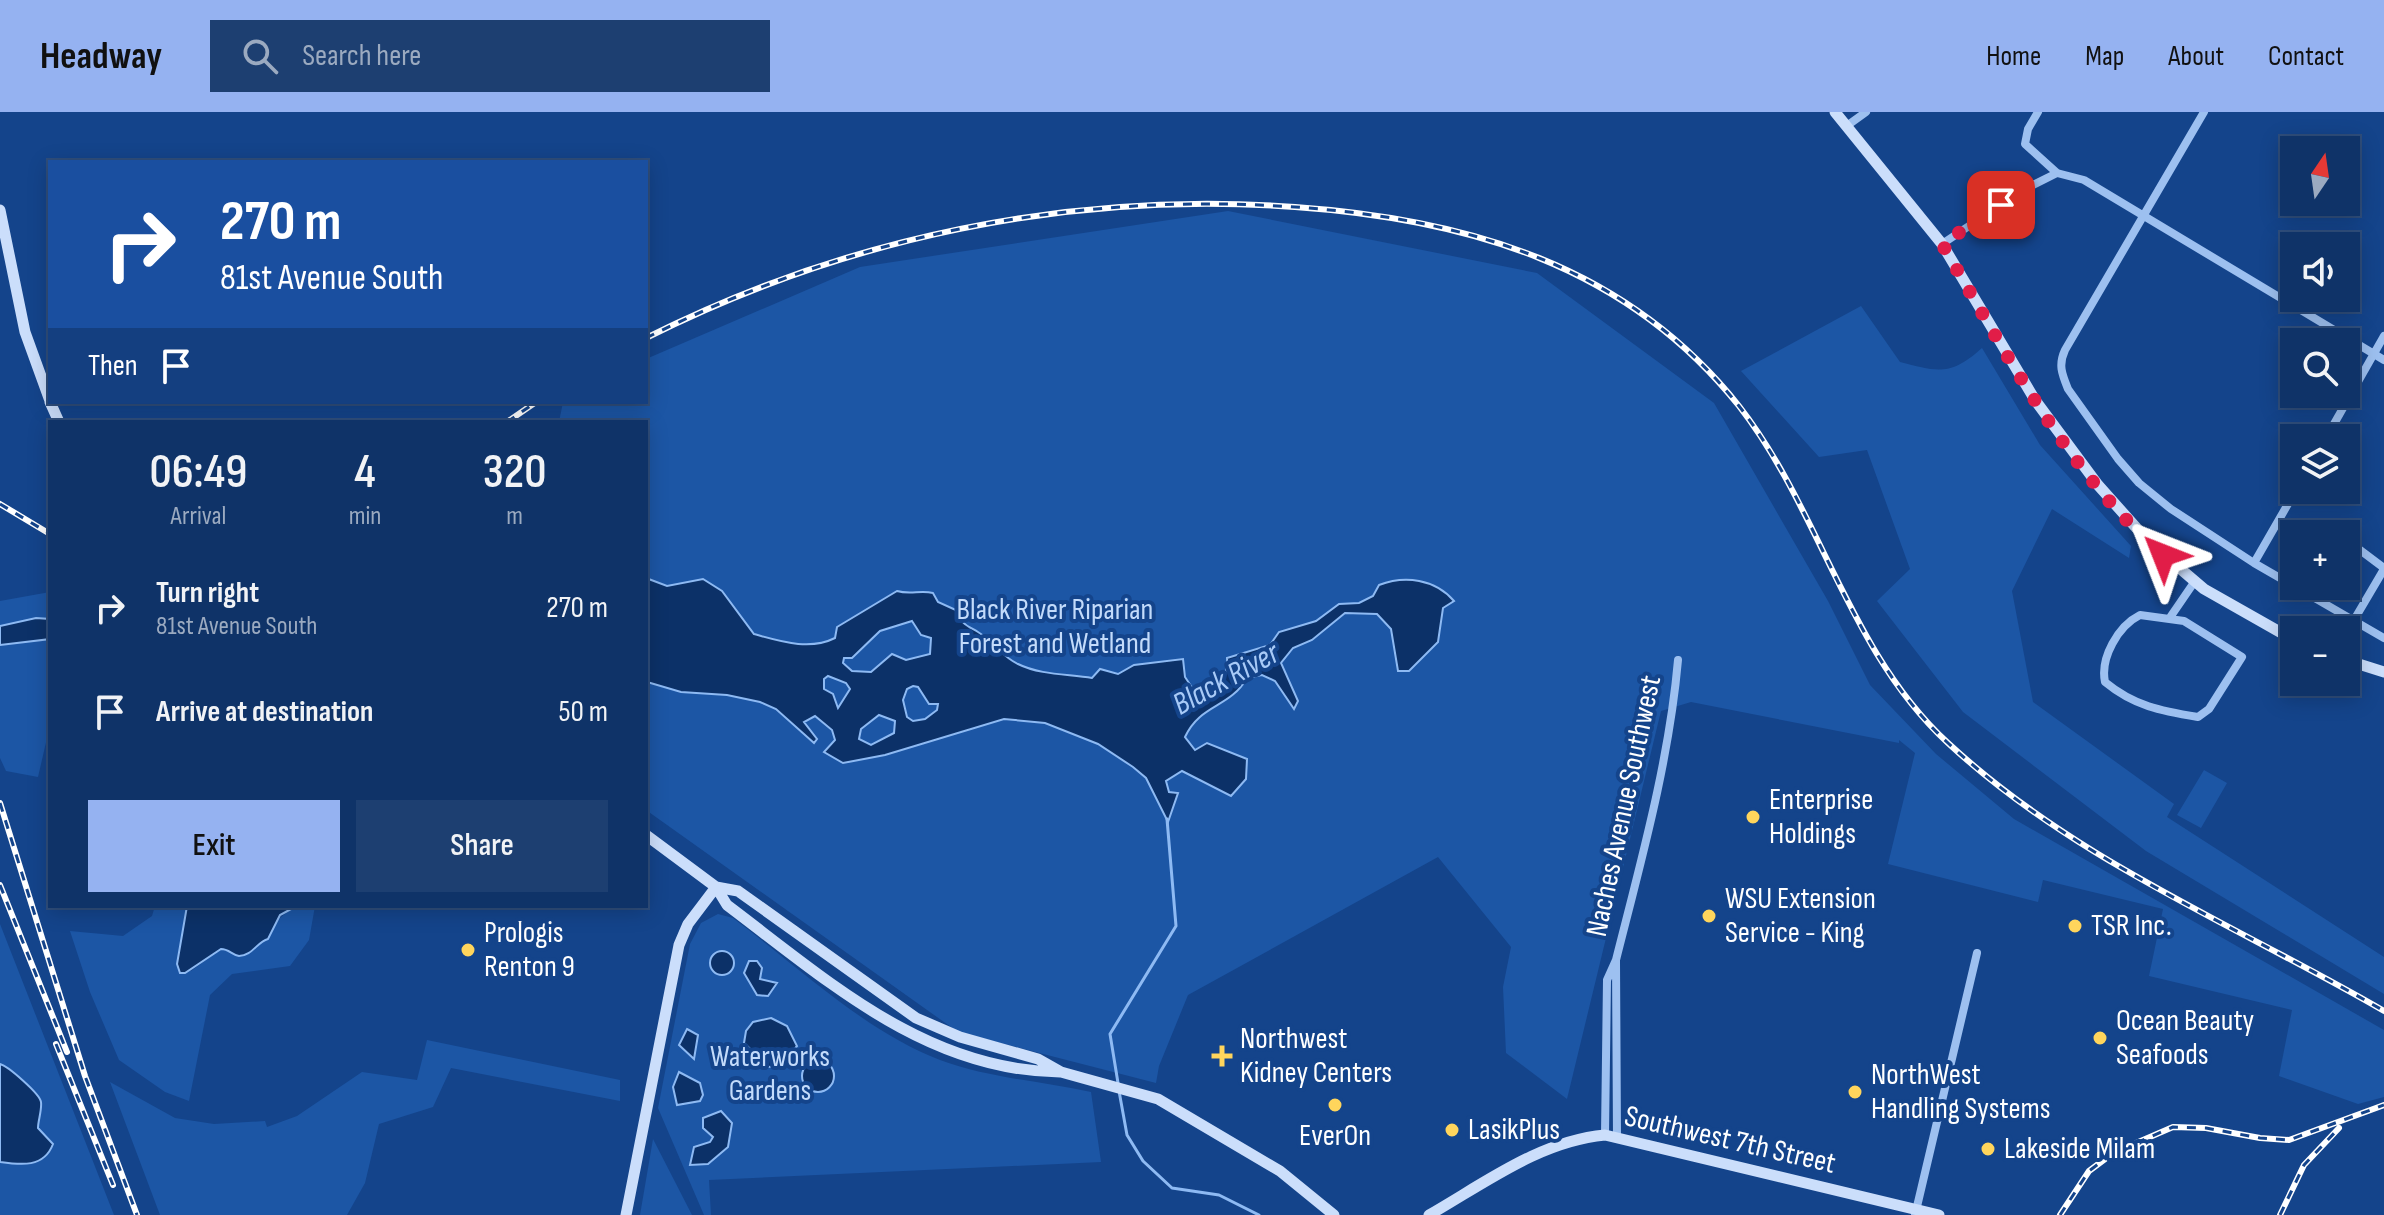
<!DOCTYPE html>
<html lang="en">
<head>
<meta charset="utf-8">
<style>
  body { margin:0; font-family:"Sofia Sans Condensed",sans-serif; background:#1d3f71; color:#f1f3f6; height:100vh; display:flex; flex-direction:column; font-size:30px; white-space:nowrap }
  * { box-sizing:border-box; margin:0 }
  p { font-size:26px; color:#9baac0 }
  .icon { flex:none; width:44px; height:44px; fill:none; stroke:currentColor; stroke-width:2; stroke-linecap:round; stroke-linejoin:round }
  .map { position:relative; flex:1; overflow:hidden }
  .drawer { position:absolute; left:48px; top:308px; width:600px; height:488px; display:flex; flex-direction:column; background:#0f3368; border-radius:0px; box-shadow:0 4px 20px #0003,0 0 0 2px #2f4e7c }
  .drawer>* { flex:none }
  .top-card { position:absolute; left:48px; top:48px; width:600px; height:244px; border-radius:0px; box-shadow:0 4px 20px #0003,0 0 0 2px #2f4e7c; background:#1a4fa0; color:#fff; overflow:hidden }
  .needle { width:52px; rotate:13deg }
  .buttons { position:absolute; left:2280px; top:24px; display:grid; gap:16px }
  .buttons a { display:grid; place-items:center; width:80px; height:80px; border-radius:0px; background:#0f3368; box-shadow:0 4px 20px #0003,0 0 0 2px #2f4e7c; font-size:40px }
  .pin { position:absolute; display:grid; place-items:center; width:68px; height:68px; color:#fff; margin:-34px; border-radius:16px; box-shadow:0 4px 12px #0006 }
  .me { position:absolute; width:88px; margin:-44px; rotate:315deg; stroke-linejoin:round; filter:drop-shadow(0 0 6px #0008) }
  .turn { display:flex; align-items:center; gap:28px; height:168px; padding:0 40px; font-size:36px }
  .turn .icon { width:104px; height:104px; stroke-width:2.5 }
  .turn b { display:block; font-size:56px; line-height:68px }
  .then { display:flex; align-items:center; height:76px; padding:0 40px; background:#0003; gap:16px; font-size:30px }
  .eta { display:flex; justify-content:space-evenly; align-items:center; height:136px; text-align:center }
  .eta b { font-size:48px; font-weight:600; line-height:56px }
  .action { display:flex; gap:16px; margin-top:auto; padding:16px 40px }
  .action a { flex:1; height:92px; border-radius:0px; background:#95b2f1; color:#111; font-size:32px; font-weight:600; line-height:92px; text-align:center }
  .action a+a { background:#1d3f71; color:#f1f3f6 }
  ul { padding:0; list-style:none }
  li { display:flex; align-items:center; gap:24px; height:104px; padding:0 40px }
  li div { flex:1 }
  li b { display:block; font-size:30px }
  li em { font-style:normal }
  header { display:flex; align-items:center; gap:48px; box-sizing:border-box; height:112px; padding:0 40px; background:#95b2f1; color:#111 }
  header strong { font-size:38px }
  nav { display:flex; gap:44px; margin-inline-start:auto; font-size:28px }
  .search { width:560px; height:72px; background:#1d3f71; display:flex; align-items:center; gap:20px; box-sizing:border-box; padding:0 28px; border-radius:0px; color:#9baac0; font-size:30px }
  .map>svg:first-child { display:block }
</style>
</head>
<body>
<header>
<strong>Headway</strong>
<div class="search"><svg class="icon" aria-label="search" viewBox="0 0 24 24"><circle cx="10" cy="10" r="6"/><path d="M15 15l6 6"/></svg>Search here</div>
<nav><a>Home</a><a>Map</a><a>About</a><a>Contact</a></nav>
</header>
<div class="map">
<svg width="2384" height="1103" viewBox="0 0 2384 1103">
  <rect width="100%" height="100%" fill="#14448b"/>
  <path fill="#1c56a5" d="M1228,99L1537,161L1714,291L1828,489L1870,573L1936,642L2014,707L2384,918V985L2358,992L2279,964L2292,898L2149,864L2163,797L2043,768L2038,790L1888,752L1915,641L1899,628V631L1691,590L1661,599L1567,987L1506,941L1503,875L1511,835L1438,745L1188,883L1159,954L1156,971L958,920L646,698V310H559L563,290H646V247L860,155Z
    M1861,194L1900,250C1938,260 1951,264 1982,236L2040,333L2131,434L2129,446L2052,397L2012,479L2033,590L2174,692L2167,705L2384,845V882L2146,739L1963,600L1877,489L1910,457L1867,338L1819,345L1741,259Z
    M50,480V613L38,665L6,659L0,646V489Z
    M2204,658L2227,671L2201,716L2177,703Z
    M155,794H187L177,852L191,859L221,837L234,842L250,841L259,830L268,827C278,802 290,794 315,794L309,828L290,854L232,862L210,883L189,989L165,980L119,948L90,880L70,819L123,824L152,804Z
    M718,802L733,806C797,854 866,920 940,948C988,966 1041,969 1091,980L1101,1050L709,1068L711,1103H704L658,996L690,832L701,811Z
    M0,812L114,1103H0Z
    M427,928L620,968V989L451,956L433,995L379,1012L365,1071L347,1103H160L110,970L175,1006L214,1012L265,1009L267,1015L297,1004L362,960L417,968Z
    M653,1027L692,1103H640Z"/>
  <path fill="#0c3168" stroke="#8ebaf3" stroke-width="2" fill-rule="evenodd" d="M646,466L667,474L703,467L722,479L754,522C780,529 809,539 835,526L837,515L897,479C910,483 920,478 933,481L938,490L958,499C960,512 968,514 978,520C993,529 1002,545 1018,552C1040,563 1068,562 1092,566L1100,557L1118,562L1134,553L1183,547L1185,565L1193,577C1214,577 1229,568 1227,546L1270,533L1279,520L1316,509L1339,492L1359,491L1373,484L1379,473C1405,463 1435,467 1454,489L1443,496L1438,530L1409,559H1398L1391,517L1377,502L1345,501L1312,528L1293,536L1281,551L1298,589L1294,597L1275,569L1262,563L1247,566C1230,596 1200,592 1185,625L1195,638L1207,631L1247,647L1246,667L1231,684L1182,659L1166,669L1169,680L1178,681L1168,710L1146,666L1133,655L1098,632L1045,611L1004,607L885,643L843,651L824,640L835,628L832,618L815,604L804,610L817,627L814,631L776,597L760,590L727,583L681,580L647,570ZM912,509L921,523L931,526L930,542L906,548L892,542L871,560L852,559L843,551L844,546H852L880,519ZM828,564L846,571L850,577L838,596L833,582L824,577V567ZM913,574L918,575L929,592H938L937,598L925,607L913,609L907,605L903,588L907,577ZM879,603L895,609L894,621L871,633L859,627L861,617Z
    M36,506L50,507V527L0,533V514Z
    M187,794H292L293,796L280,803L268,827C257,830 252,844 239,844C232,843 229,837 221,837L185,861H180L177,852Z
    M710 851a12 12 0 1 1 24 0a12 12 0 1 1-24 0Z
    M749,849H757L762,856L760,867L777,871L768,884L757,883L744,861Z
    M771,906L787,914L797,934L781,953L769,955L744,931L746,919L753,910Z
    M687,917L698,923L694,947L679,933Z
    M802 964a16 16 0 1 1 32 0a16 16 0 1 1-32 0Z
    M0,952C8,954 40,982 41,990C42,998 38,1009 38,1016L53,1032C44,1056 21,1053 0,1050Z
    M679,960L700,971L703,983L700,989L677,993L673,975Z
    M721,999L732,1011L728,1035L708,1052L690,1053L694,1035L710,1030L713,1025L703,1016V1006Z"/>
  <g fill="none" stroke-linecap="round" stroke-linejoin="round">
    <path stroke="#8ebaf3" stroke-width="3" d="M1118,971L1110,922L1176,814L1167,707
      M1119,979L1127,1023L1143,1049L1172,1076L1219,1083L1259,1103"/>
    <path stroke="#9dc0f0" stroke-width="8" d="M2038,0L2028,17L2025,32L2057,61L2084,68L2384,248
      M2204,0L2065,238C2058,253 2062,262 2068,277L2118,347L2139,371L2171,397L2254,451L2384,526
      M1848,13L1866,0
      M1942,132L2023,78L2057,61
      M2326,326L2384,224
      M2356,435L2384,456
      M2254,451L2296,378
      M2140,503L2184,509L2242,545L2209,597L2198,605C2161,599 2134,594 2105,570C2100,546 2118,514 2140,503Z
      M2171,504L2195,469
      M2354,508L2384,457
      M1616,849L1617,1026
      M1605,1023L1607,868L1616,848C1641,749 1669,650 1678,548
      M1915,1103L1977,841"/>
    <path stroke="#cbdefb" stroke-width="11" d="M1835,0L1942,132L2035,288L2098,373L2149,430L2204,477L2294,528
      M0,98L25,220L50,289
      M50,290L59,310
      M2346,548L2384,560
      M646,723L716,775L727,793C828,869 927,959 1060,960
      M716,775L738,779L916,906L960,925L1038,947L1061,960L1158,987L1280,1059L1334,1103
      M626,1103L679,833L688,812L716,775
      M1429,1103C1485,1071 1540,1029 1605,1023L1939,1103"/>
    <g stroke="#fff" stroke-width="6">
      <path id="rail" d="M646,226C847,125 1070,79 1295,95C1467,107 1627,153 1739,294C1821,399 1848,539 1948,631C2074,748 2238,814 2384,899
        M507,310L536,290
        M0,392L50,422
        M0,691L85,964L137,1103
        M0,773L67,940
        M56,932L113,1073
        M2060,1103L2089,1059L2113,1041L2173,1015L2206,1016L2260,1026L2289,1028L2384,993
        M2280,1103L2304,1053L2339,1016"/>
    </g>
    <use href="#rail" stroke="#14448b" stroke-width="3" stroke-dasharray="9" stroke-linecap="butt"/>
  </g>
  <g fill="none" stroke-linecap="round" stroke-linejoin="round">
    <path stroke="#e11d48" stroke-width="14" stroke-dasharray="0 25.2" d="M2001,93L1942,132C2005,239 2067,360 2163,443"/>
  </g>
  <g fill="#ffd55c" stroke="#14448b" stroke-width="3">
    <circle cx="1753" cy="705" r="8"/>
    <circle cx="1709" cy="804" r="8"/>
    <circle cx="2075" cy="814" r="8"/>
    <circle cx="468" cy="838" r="8"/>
    <circle cx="2100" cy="926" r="8"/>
    <path d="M1218 932h8v8h8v8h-8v8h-8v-8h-8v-8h8z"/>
    <circle cx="1855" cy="980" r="8"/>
    <circle cx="1335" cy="993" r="8"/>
    <circle cx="1452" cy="1018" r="8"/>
    <circle cx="1988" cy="1037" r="8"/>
  </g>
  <g text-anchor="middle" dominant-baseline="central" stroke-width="8" stroke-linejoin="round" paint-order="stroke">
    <g font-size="30" fill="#c3dbfb" stroke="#14448b">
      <text x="1055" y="498">Black River Riparian<tspan x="1055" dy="34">Forest and Wetland</tspan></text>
      <text x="770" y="945">Waterworks<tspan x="770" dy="34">Gardens</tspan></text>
    </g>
    <g font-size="30" fill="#fff" stroke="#14448b" text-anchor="start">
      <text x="1769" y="688">Enterprise<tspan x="1769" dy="34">Holdings</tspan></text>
      <text x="1725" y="787">WSU Extension<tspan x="1725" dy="34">Service - King</tspan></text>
      <text x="2091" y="814">TSR Inc.</text>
      <text x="484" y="821">Prologis<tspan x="484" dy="34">Renton 9</tspan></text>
      <text x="2116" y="909">Ocean Beauty<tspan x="2116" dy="34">Seafoods</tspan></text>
      <text x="1240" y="927">Northwest<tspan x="1240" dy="34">Kidney Centers</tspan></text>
      <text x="1871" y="963">NorthWest<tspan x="1871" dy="34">Handling Systems</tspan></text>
      <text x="1468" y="1018">LasikPlus</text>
      <text x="1335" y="1024" text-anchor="middle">EverOn</text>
      <text x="2004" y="1037">Lakeside Milam</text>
    </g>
    <g font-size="30" fill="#fff" stroke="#14448b">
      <text transform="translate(1624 694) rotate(-78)">Naches Avenue Southwest</text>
      <text transform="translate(1730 1028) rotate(13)">Southwest 7th Street</text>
    </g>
    <g font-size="32" font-style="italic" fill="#a8caf7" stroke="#14448b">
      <text transform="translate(1226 567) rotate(-29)">Black River</text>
    </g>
  </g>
</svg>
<div class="buttons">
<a><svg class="needle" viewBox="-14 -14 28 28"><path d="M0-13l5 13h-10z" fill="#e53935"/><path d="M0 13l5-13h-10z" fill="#9baac0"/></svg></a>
<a><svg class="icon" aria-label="sound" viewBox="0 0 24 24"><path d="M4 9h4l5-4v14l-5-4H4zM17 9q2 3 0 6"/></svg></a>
<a><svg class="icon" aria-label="search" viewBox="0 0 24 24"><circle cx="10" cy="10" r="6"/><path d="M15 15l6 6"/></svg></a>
<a><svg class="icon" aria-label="layers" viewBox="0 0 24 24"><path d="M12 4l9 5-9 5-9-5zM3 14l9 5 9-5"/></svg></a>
<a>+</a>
<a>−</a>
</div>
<div class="pin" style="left:2001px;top:93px;background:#d93025"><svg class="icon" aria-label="arrive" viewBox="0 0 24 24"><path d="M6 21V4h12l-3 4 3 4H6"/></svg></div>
<svg class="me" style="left:2163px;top:443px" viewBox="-20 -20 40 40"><path d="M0-17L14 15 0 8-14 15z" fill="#e11d48" stroke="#fff" stroke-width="4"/></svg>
<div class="top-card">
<div class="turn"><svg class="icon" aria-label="right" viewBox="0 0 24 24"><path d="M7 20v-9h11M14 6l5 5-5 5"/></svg><div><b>270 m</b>81st Avenue South</div></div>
<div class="then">Then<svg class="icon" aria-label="arrive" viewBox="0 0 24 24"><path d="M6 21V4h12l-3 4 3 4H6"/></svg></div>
</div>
<section class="drawer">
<div class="eta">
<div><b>06:49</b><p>Arrival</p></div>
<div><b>4</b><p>min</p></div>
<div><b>320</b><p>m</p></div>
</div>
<ul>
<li><svg class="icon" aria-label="right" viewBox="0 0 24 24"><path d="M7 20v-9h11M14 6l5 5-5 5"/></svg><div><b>Turn right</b><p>81st Avenue South</p></div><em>270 m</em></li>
<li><svg class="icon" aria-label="arrive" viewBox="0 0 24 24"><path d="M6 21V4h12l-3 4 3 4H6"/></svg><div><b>Arrive at destination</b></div><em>50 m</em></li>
</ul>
<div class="action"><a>Exit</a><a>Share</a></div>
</section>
</div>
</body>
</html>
